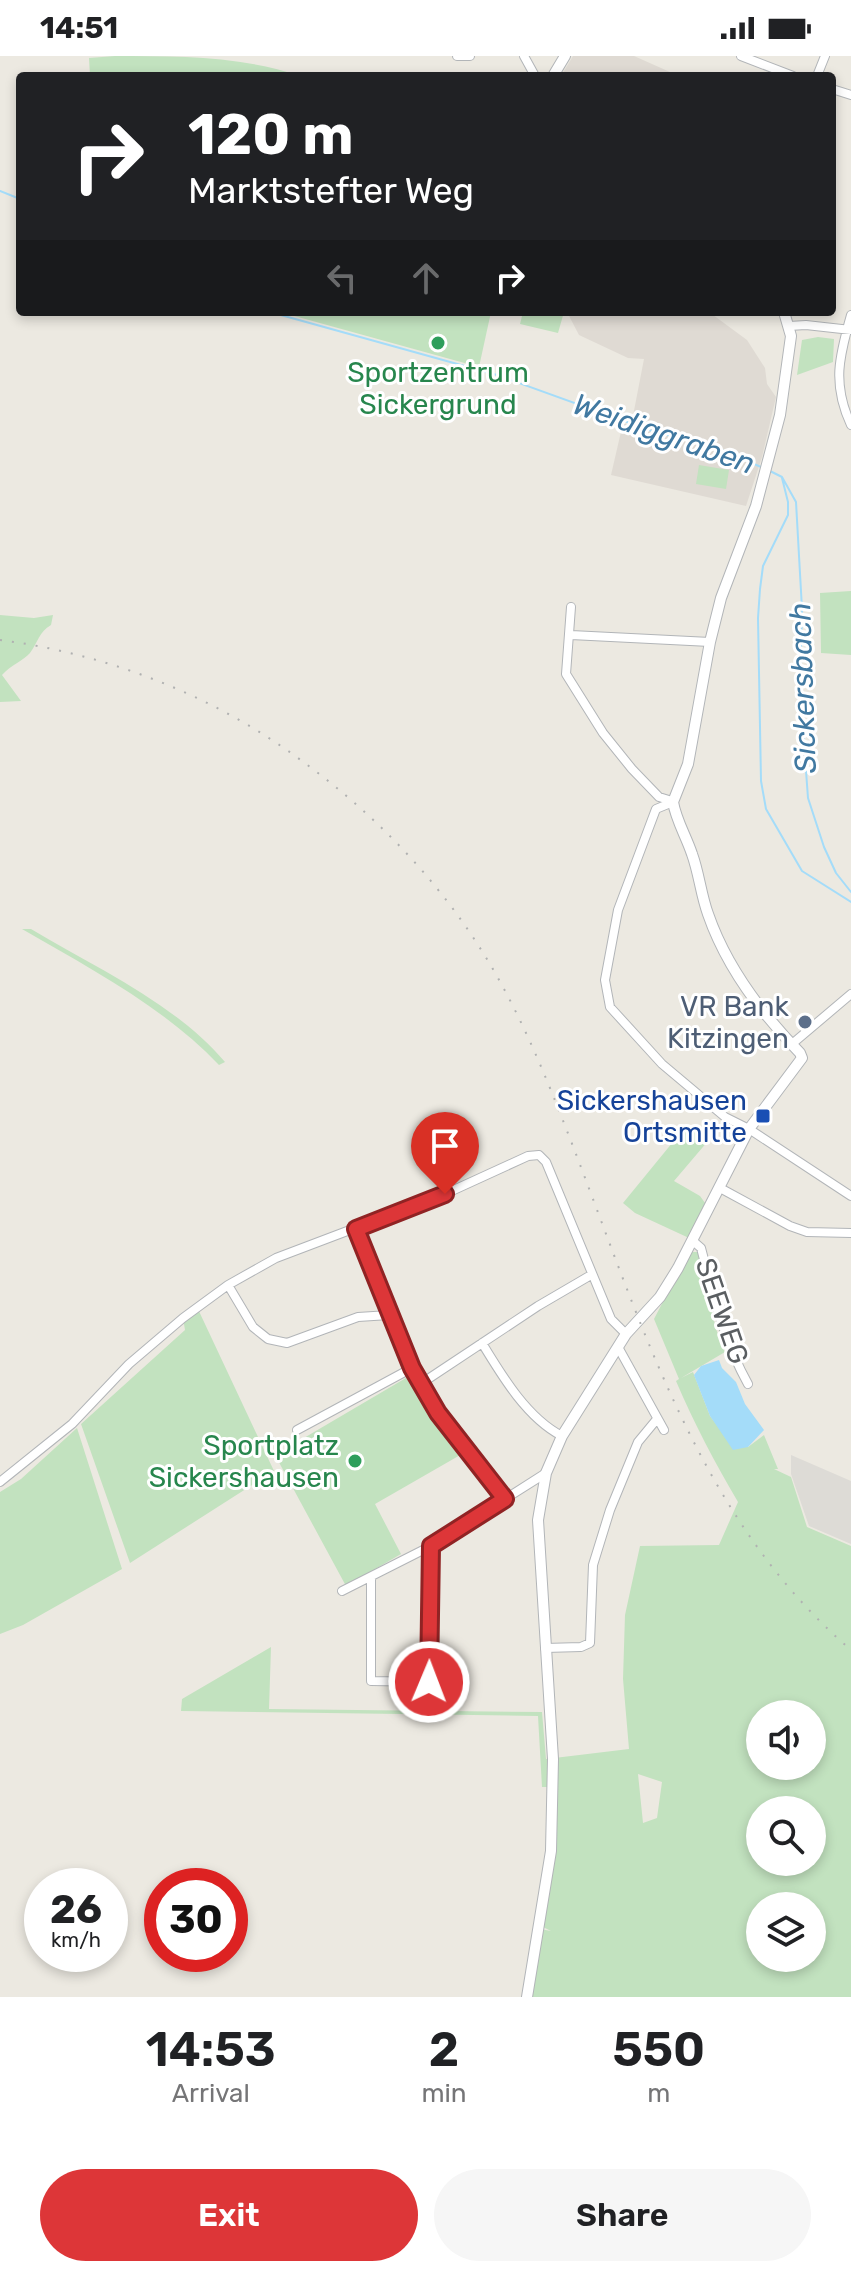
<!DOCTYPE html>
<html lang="en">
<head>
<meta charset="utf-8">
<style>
  body { margin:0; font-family:Rubik,sans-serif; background:#f6f6f6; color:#202124; height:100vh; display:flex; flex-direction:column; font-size:30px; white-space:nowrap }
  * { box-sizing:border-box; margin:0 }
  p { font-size:26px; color:#757577 }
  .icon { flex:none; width:44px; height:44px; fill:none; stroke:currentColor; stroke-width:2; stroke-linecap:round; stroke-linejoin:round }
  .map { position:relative; height:1941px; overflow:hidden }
  .sheet { display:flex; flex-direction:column; background:#fff; flex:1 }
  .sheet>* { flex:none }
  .banner { position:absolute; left:16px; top:16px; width:820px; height:244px; border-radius:8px; box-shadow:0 4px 12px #0003; background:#202124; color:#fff; overflow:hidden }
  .fabs { position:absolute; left:746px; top:1644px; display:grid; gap:16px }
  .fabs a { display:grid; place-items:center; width:80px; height:80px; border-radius:50%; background:#fff; box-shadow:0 4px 12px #0003; font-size:40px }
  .speed { position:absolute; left:24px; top:1812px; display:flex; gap:16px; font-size:40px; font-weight:700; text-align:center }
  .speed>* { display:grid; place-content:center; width:104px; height:104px; border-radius:50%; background:#fff; box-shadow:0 4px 12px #0003; line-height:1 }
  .speed small { font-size:20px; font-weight:400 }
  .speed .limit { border:12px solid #d22; background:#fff; color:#111 }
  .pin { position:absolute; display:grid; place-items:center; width:68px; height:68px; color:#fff; margin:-82px -34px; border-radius:50% 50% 50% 0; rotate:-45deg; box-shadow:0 0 8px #0007 }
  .pin .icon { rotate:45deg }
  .me { position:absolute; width:88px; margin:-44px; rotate:1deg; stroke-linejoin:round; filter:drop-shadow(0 0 6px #0008) }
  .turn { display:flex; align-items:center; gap:28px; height:168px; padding:0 40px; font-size:36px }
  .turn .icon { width:104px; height:104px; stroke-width:2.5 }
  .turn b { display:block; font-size:56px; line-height:68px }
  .lanes { display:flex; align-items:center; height:76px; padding:0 40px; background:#0003; justify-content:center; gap:40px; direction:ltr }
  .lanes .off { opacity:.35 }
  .eta { display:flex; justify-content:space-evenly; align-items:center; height:136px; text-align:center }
  .eta b { font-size:48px; font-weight:600; line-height:56px }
  .primary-button { display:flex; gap:16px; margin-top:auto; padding:16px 40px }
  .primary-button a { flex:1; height:92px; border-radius:48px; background:#dd3638; color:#fff; font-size:32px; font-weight:600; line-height:92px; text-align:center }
  .primary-button a+a { background:#f6f6f6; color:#202124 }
  .status { display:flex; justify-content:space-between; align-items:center; height:56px; padding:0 40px; background:#fff; direction:ltr }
  .status svg { height:22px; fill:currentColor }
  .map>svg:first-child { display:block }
</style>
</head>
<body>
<div class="status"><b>14:51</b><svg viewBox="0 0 49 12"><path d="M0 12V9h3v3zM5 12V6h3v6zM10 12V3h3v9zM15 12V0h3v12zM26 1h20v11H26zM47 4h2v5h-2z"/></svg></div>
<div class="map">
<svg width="851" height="1941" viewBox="0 0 851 1941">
  <rect width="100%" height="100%" fill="#ece9e1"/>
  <path fill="#dddbd6" d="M791,1399L851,1425V1488L809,1470L791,1418Z"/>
  <path fill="#dfdad3" d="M573,0H634L679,20H561Z
    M567,256H709L747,284L765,312L767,328L776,341L762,401L746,450L611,419L623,367L630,370L632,365L644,303L628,302L579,279Z"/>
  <path fill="#c2e2bf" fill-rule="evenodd" d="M115,0C177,0 242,0 300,20H90L89,2Z
    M280,256H491L479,311Z
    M523,256H564L558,277L520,268Z
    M818,281L834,283L833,306L797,319L802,284Z
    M699,409L729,414L726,433L696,428Z
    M851,535V599L821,597L820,537Z
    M0,559L34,562L53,559L51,569C39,576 38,586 30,597C24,604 11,609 2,619L21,645L0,646Z
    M22,873H31C96,912 175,947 225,1006L219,1009C164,951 91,913 22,873Z
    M686,1070L708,1072L702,1080L708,1085L674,1125L700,1140L708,1151L689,1182L635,1157L623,1147Z
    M689,1196H698L716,1273L725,1296L681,1322L693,1316L710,1360L720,1373L748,1391L764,1379L778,1413H774L791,1421L807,1471L851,1490V1941H527L540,1873L551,1875L541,1870L552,1731H542L538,1660L181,1655L182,1643L271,1591L269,1653L542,1656L546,1703L629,1693L623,1623L625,1559L640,1490L719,1489L738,1446C715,1407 694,1367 676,1325L679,1323L654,1263ZM760,1658H812V1710H760ZM638,1718L662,1726L657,1762L643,1767ZM760,1754H812V1806H760ZM760,1850H812V1902H760Z
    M197,1251L274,1415L130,1507L81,1368L185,1274L183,1262Z
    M411,1319L462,1398L375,1448L401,1498L346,1530L275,1399Z
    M77,1372L122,1513L23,1569L0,1578V1436L21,1423Z"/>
  <path fill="#a4dcf9" d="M719,1304L722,1312L736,1326L745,1348L764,1374L748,1391L733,1394L710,1360L694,1319L701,1310Z"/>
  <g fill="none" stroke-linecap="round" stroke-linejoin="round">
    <path stroke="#a4dcf9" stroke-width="2" d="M0,135L20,143
      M270,256L497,319L652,375L717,392L761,411
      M770,415L782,421L796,446L802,553L800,633L808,742L824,791L836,817L851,836
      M782,422L788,446V459L763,510L760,533L758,562L761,725L766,753L802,815L851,846"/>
    <g stroke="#b2b5b8" stroke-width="10">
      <path id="minor" d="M457,0H470
        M524,0L535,20
        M741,0L793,20
        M817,20L825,0
        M832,33L851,39
        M851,259C839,301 832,328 851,369
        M789,270L806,269L851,274
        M571,551L566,618L603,677L632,713L659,741L672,745
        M571,579L710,586
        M673,746L656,753L618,854L605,924L610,951L662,1008L725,1061L749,1073L851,1140
        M792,988L851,938
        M720,1132L790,1170L807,1176L851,1177
        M356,1173L412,1312L438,1357L505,1443
        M693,1185L701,1192C714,1241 723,1283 748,1328
        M228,1229L253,1271L268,1283L287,1287L358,1261L389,1259
        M482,1287C502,1320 527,1362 562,1380
        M618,1291L664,1374
        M422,1327L538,1250L591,1219
        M297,1374L412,1312
        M0,1426L72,1368L129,1308L183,1262L228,1229L276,1202L445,1138L528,1100L539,1099L546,1106L611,1263L626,1278
        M371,1521V1625L429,1626L431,1490
        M342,1535L431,1490L546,1417
        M545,1592L581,1591L590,1587L593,1509L610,1454L638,1386L657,1363"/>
    </g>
    <g stroke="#b2b5b8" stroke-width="12">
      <path id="tertiary" d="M553,20L565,0
        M527,1941L551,1795L553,1703L538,1464L546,1417L562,1380L626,1278L660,1241L678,1212L749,1073L802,1002L800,997C762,958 726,910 708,858C701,839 699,817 692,798C686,780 676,764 673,746L688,708L710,586L721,542L756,450L780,359L791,280L784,256"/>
    </g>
    <use href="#minor" stroke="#fff" stroke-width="8"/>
    <use href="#tertiary" stroke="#fff" stroke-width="10"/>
    <path stroke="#b0b1b1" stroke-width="2" stroke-dasharray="2 10" stroke-linecap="butt" d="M0,584C108,598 215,640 302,705C379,761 446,832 494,915C524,967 547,1023 569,1080C640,1262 697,1462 851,1594"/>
  </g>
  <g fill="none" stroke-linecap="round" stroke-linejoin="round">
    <g stroke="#902324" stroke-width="20">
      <path id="route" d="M429,1626L431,1490L505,1443L438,1357L412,1312L356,1173L445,1138"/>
    </g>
    <use href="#route" stroke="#dd3638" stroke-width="14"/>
  </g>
  <g fill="#2e9e5b" stroke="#fff" stroke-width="3">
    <circle cx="438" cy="287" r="8"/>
    <circle cx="355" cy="1405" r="8"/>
  </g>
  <circle fill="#5c6f8a" stroke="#fff" stroke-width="3" cx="805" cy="966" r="8"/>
  <rect fill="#1a4fb4" stroke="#fff" stroke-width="3" x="755" y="1052" width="16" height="16" rx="4"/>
  <g text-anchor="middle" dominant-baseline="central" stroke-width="6" stroke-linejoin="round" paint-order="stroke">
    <g font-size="28" fill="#27864d" stroke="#fff">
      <text x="438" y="316">Sportzentrum<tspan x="438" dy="32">Sickergrund</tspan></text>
      <text x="339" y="1389" text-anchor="end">Sportplatz<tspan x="339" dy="32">Sickershausen</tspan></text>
    </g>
    <g font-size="28" fill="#4e5e75" stroke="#fff" text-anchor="end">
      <text x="789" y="950">VR Bank<tspan x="789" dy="32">Kitzingen</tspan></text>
    </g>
    <g font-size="28" fill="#164399" stroke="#fff" text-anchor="end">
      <text x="747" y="1044">Sickershausen<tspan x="747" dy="32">Ortsmitte</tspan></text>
    </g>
    <g font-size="28" fill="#5a5e61" stroke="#fff">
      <text transform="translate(722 1255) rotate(71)">SEEWEG</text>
    </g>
    <g font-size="30" font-style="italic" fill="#4179a1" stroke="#fff">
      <text transform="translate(664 378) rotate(19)">Weidiggraben</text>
      <text transform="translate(803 632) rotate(-92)">Sickersbach</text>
    </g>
  </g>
</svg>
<div class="fabs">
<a><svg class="icon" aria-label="sound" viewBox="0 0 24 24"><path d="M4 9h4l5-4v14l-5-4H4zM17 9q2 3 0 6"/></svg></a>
<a><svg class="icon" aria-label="search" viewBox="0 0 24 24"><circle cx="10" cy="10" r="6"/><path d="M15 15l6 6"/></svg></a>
<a><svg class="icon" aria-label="layers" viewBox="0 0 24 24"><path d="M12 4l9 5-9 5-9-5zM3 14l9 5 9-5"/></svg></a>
</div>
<div class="speed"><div>26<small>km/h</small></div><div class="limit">30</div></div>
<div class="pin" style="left:445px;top:1138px;background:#d93025"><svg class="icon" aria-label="arrive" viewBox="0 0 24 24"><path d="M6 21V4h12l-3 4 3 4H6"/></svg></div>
<svg class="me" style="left:429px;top:1626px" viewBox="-20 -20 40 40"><circle r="17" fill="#dd3638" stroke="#fff" stroke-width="3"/><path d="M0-11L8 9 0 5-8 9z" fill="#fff"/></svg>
<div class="banner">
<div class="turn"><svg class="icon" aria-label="right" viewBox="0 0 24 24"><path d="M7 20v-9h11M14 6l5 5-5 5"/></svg><div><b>120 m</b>Marktstefter Weg</div></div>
<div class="lanes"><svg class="icon off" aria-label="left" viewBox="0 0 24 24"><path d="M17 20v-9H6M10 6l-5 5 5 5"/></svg><svg class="icon off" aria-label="ahead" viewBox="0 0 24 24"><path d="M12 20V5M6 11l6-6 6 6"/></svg><svg class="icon" aria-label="right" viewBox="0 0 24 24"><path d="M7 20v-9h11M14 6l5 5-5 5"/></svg></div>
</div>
</div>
<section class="sheet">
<div class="eta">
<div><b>14:53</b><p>Arrival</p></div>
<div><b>2</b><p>min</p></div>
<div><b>550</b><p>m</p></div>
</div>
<div class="primary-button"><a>Exit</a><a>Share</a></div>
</section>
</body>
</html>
